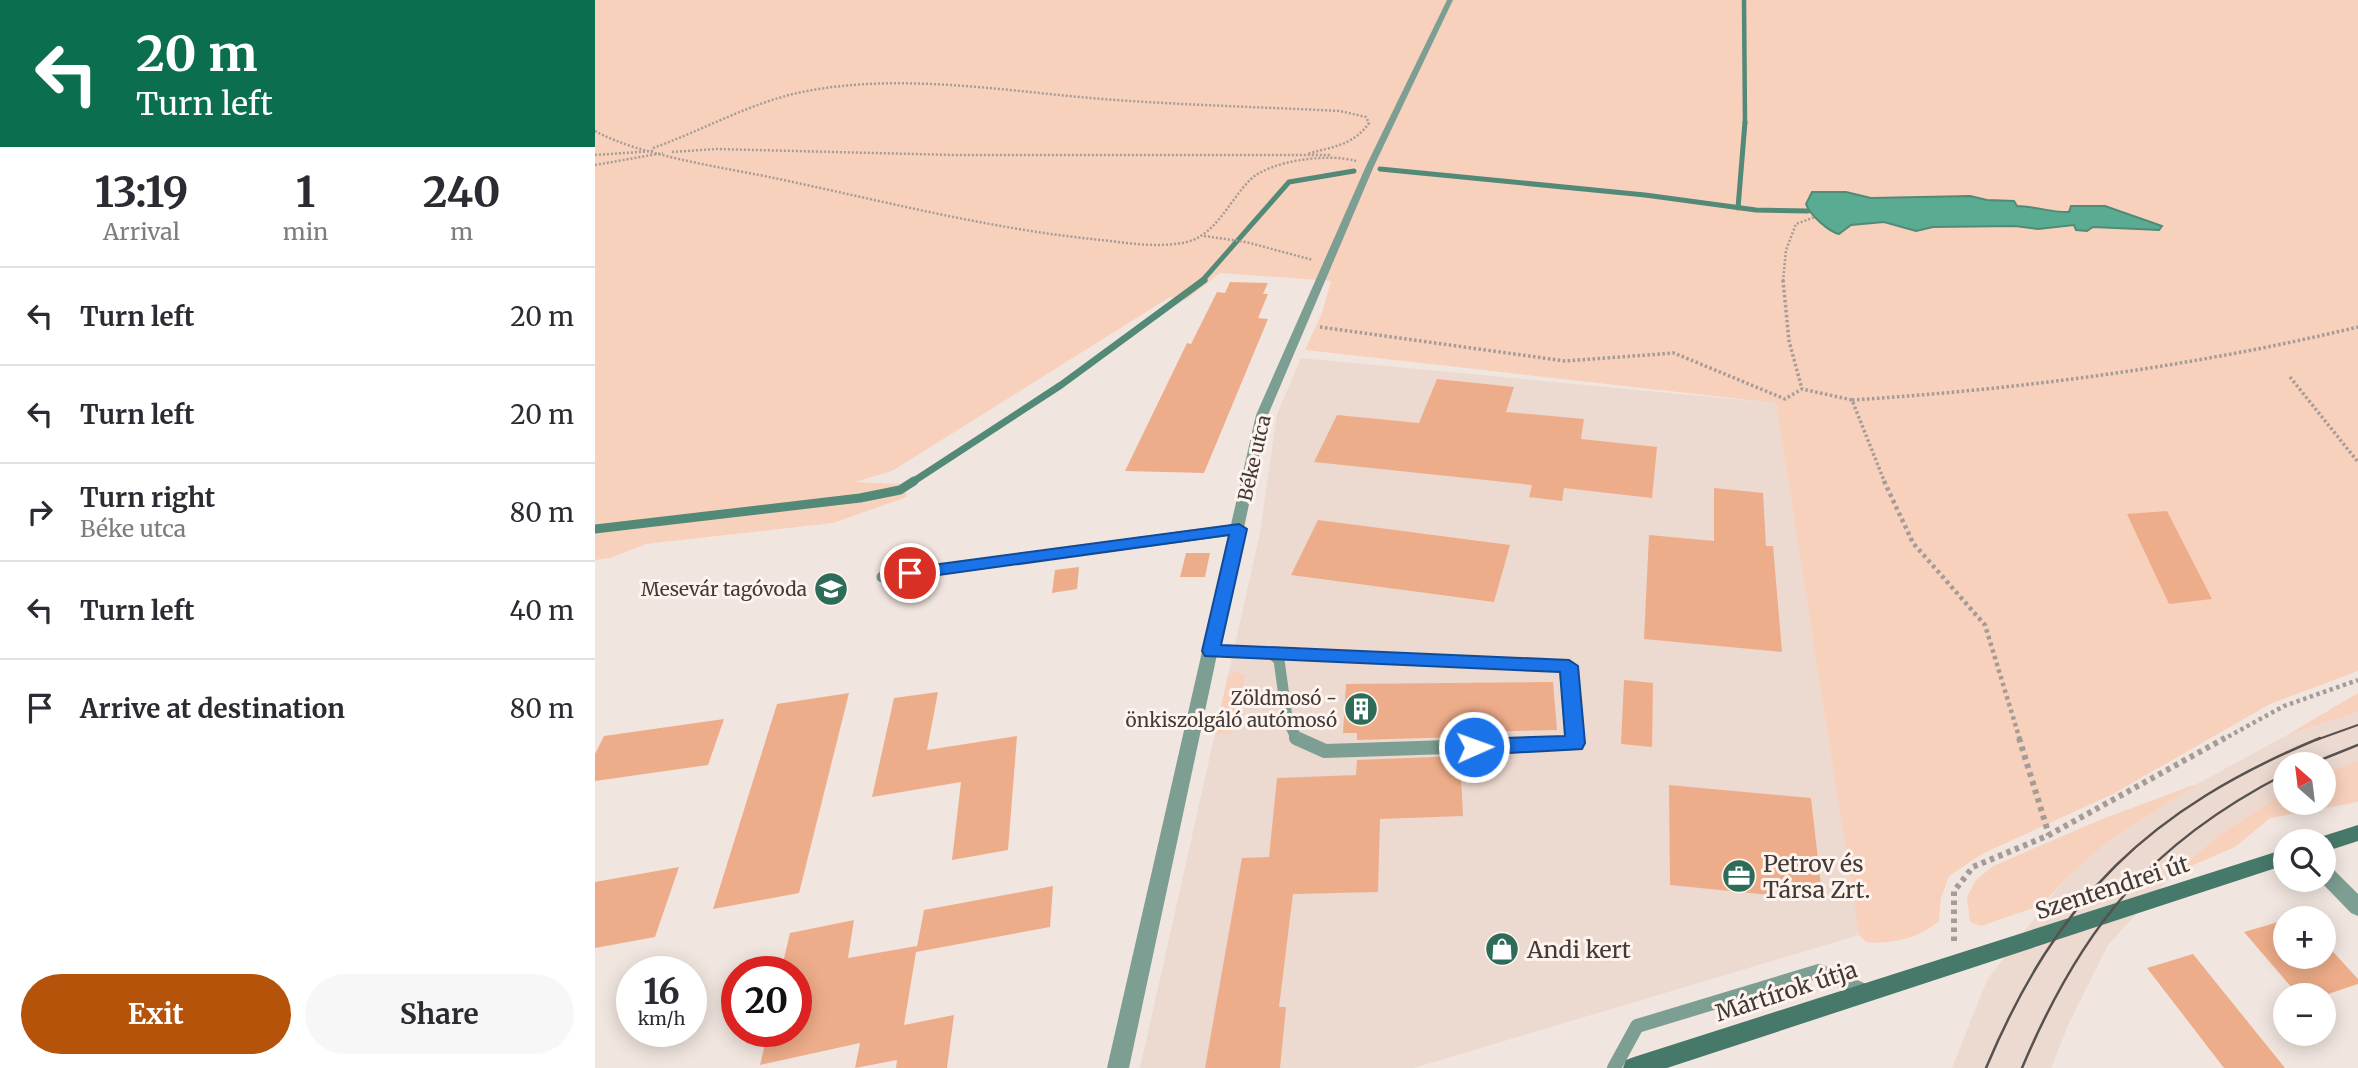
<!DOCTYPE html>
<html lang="en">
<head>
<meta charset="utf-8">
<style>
  body { margin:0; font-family:Merriweather,serif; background:#f7f7f7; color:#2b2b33; height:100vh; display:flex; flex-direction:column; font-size:26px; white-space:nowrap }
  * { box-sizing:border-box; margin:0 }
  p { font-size:23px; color:#7c7c81 }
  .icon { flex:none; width:38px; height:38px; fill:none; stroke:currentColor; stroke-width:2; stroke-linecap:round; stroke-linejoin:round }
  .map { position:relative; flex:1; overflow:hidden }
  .details { display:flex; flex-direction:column; background:#fff; width:595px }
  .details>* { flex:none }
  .top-card { background:#0b6e4f; color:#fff; overflow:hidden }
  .needle { width:46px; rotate:332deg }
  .buttons { position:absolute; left:1678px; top:752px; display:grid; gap:14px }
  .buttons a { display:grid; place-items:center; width:63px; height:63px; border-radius:50%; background:#fff; box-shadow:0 4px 18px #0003; font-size:35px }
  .speed { position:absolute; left:21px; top:956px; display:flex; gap:14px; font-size:35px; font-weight:700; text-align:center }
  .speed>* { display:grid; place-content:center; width:91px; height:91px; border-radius:50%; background:#fff; box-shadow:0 4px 18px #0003; line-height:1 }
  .speed small { font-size:18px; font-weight:400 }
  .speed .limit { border:10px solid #d22; background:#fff; color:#111 }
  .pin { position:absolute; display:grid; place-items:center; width:60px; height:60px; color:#fff; margin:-30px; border:4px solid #fff; border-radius:50%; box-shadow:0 2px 7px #0007 }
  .me { position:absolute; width:77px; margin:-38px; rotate:88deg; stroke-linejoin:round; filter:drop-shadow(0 0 5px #0008) }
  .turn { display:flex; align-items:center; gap:24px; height:147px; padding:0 21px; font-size:32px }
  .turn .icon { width:91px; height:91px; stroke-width:2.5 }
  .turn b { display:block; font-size:49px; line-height:60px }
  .eta { display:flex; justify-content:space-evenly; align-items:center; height:119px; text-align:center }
  .eta b { font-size:42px; font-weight:700; line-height:49px }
  .action { display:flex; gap:14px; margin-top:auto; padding:14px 21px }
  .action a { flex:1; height:80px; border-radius:42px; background:#b45309; color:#fff; font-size:28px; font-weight:700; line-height:80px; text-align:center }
  .action a+a { background:#f7f7f7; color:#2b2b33 }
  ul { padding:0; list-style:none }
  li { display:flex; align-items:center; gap:21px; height:98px; padding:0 21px; border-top:2px solid #e1e1e2 }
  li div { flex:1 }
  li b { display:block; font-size:26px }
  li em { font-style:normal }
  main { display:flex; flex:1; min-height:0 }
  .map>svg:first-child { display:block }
</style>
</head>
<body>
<main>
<section class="details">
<div class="top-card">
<div class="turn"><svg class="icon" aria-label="left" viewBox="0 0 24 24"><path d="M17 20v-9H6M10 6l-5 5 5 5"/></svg><div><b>20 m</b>Turn left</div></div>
</div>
<div class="eta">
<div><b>13:19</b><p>Arrival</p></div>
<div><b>1</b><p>min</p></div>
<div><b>240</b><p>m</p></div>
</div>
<ul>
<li><svg class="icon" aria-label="left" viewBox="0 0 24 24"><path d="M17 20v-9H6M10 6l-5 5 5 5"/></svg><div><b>Turn left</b></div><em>20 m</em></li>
<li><svg class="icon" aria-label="left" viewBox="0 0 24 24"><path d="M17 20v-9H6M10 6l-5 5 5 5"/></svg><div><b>Turn left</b></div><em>20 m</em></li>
<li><svg class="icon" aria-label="right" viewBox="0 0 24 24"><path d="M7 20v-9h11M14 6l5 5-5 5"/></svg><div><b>Turn right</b><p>Béke utca</p></div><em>80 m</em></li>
<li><svg class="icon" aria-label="left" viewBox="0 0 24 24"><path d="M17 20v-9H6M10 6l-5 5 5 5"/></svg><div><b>Turn left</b></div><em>40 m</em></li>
<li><svg class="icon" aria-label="arrive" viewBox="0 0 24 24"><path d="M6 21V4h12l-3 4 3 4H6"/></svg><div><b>Arrive at destination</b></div><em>80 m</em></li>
</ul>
<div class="action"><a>Exit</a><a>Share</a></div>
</section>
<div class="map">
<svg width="1763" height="1068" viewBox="0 0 1763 1068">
  <rect width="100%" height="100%" fill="#f1e6df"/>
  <path fill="#ecd9cf" d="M706,358L1181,403L1264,935L819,1068H545L665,533L682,414Z
    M1763,712V761L1729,773V765H1690V792L1624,835L1578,874L1513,945L1474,1023L1456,1068H1357L1392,980L1468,881L1512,842L1604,783L1692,735Z"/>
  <path fill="#f8d1bd" d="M0,0H1763V671L1675,704L1518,794L1387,854L1354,876L1346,898L1344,921C1325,938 1296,945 1271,942L1264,935L1181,403L710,350L727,313L736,281L625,273L591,300L575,297L297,471L260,482L308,484L312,497L238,523L51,544L15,558L0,560Z
    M640,672L650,675L636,734H620L633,675Z
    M1763,693V712L1692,735Z
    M1763,761V802L1675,818L1640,847L1578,874L1624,835L1690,792V803H1729V773Z
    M1604,783L1512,842L1468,881L1447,905L1386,926L1375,922L1372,897L1381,880L1398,866L1507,819Z"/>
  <path fill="#59ab91" stroke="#528977" stroke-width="2" d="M1217,192H1251L1276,198L1375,196L1392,200L1419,201L1422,206C1440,206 1457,213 1474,212L1476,206H1510L1567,226L1564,230L1498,227L1492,231L1481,230L1479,225L1443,229L1420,226L1338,227L1321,231L1289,222L1256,225L1244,234C1234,232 1214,214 1211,204Z"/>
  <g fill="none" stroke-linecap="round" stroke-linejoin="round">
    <path stroke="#528977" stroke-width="4.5" d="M1149,0L1150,124"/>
    <path stroke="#528977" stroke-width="5" d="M785,169L1050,195L1161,210L1213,211
      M1143,208L1150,122
      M607,281L694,182L759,171"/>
    <path stroke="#528977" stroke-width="7" d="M316,483L466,385L609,280"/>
    <path stroke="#528977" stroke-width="9" d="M0,529L265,498L305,490L319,481"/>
  </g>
  <path fill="#eead8a" d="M635,282L673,283L668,294H673L663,318L673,319L609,473L530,471L592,343L596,344L622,292L630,293Z
    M842,379L919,387L911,412L989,419L986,439L1062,447L1057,498L969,488L967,501L934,497L937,485L719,462L742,415L824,423Z
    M1119,488L1168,493L1171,546H1178L1187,652L1049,639L1054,535L1119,541Z
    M1572,511L1617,599L1574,604L1532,514Z
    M723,520L915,545L899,602L696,575Z
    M591,553H615L610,577H585Z
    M484,567L482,589L457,593L460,570Z
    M1029,680L1058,683L1057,747L1026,744Z
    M958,682L962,730L864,732V737L762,740V733H748L751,684Z
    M343,692L332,750L422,736L413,850L357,860L366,782L277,797L299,698Z
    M254,693L204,893L118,909L182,704Z
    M129,719L113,765L0,781V754L9,736Z
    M865,756L868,816L785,819L783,892L698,894L684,1007H691L685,1068H610L647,858L674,857L682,778L761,775L762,760Z
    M1074,785L1216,798L1226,886L1174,881L1175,895L1075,885Z
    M84,867L60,937L0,948V882Z
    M458,886L455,927L321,952L329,910Z
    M259,920L253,958L322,946L309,1025L359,1015L352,1068H301L302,1060L260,1068L265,1043L165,1065L173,1031H201V971H186L195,933Z
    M1690,920V957H1729V942L1763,979V984L1727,996H1704L1649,932Z
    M1598,954L1690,1068H1629L1552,968Z"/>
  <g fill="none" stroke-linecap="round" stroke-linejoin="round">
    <path stroke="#a59c97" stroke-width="2.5" stroke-dasharray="2 2" stroke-linecap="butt" d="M0,131C45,156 132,168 184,179C288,201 391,228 497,239C526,242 557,248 587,243C620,238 633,202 655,180C675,160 735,153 761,161
      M58,148C109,130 158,101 212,91C308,73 410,91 507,99C586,105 666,107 745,111L771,117L774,123C759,145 737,147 712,154
      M77,152L121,149L358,155H736
      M0,155L58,151
      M0,165L68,153
      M609,236L651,242L718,260
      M1188,281L1191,250L1201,224L1220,217"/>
    <path stroke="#a59c97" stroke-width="3.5" stroke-dasharray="2.5 2.5" stroke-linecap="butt" d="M1188,280L1194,341L1207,389
      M725,327L970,361L1079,353L1190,399L1207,389L1257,400L1290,483
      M1695,377L1763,462
      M1257,400C1428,389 1596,367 1763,327"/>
    <path stroke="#a59c97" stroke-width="4.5" stroke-dasharray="3.5 3.5" stroke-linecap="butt" d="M1289,481L1318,543L1390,625L1425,740
      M1627,740L1689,706L1763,680"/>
    <path stroke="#a59c97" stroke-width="6" stroke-dasharray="4.5 4.5" stroke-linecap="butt" d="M1424,738L1454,835
      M1359,941V891L1378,867L1454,835L1630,738"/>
    <path stroke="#7d9e92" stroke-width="11" d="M287,577L644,529
      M616,651L676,653
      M676,653L974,666L980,740
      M676,653L684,660L692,718L702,740"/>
    <path stroke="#7d9e92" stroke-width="14" d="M701,738L730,751L980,743V738
      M1019,1068L1042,1026L1224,971L1272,992"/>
    <path fill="#7d9e92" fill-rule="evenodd" d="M852,0H858L779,166L673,415L534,1068H512L661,415L771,166Z
      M1729,865L1736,867L1763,894V916L1756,913L1724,880H1729Z"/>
    <path fill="#467969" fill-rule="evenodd" d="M1763,825V841L1729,852V842H1721L1722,838Z
      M1690,849V865L1072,1068H1028L1031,1060L1039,1057Z"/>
    <path stroke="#57514f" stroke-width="2" d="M1721,740L1763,725"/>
    <path stroke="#57514f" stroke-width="2.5" d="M1713,765L1763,745
      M1391,1068C1463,897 1554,809 1725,738
      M1427,1068C1486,928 1554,844 1690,774"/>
  </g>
  <path fill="#1a73e8" stroke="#114b97" stroke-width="2" d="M644,524L652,529L626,645L974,660L983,666L990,743L987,749L879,755L872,752L869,747L872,742L879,739L970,736L965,672L610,656L607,651L634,535L315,579L307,573L315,568Z"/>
  <defs>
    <g id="school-disc" transform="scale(1.75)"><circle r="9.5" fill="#2d6c59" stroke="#fff3ed"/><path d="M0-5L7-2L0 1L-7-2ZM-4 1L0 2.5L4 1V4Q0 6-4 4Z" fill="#fff"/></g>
    <g id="building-disc" transform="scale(1.75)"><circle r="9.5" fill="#2d6c59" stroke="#fff3ed"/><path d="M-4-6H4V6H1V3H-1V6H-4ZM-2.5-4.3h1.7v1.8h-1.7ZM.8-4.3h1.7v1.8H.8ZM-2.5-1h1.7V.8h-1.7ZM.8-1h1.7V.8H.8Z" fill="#fff"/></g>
    <g id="office-disc" transform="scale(1.75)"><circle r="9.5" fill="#2d6c59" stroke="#fff3ed"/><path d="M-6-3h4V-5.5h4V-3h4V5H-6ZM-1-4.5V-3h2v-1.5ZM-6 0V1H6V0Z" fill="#fff"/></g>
    <g id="shop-disc" transform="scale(1.75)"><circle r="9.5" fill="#2d6c59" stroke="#fff3ed"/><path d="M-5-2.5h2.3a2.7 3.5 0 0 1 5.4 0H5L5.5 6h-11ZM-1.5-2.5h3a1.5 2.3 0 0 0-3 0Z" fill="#fff"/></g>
  </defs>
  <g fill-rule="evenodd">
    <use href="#school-disc" x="236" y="589"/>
    <use href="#building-disc" x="766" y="709"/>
    <use href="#office-disc" x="1144" y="876"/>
    <use href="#shop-disc" x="907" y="949"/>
  </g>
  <g text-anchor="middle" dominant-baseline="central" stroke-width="6" stroke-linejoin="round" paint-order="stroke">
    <g font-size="19" fill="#403b39" stroke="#fff3ed">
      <text transform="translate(659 458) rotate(-77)">Béke utca</text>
    </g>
    <g font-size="19" fill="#403b39" stroke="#fff3ed" text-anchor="end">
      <text x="212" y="589">Mesevár tagóvoda</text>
      <text x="742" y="698">Zöldmosó -<tspan x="742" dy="22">önkiszolgáló autómosó</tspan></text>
    </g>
    <g font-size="23" fill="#403b39" stroke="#fff3ed" text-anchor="start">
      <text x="1168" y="863">Petrov és<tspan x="1168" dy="26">Társa Zrt.</tspan></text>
      <text x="932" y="949">Andi kert</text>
    </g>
    <g font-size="23" fill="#403b39" stroke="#fff3ed">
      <text transform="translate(1517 887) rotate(-18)">Szentendrei út</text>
      <text transform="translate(1191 991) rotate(-18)">Mártírok útja</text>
    </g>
  </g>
</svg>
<div class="buttons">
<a><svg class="needle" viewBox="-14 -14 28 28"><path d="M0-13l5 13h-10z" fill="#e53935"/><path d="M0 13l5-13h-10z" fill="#7c7c81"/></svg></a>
<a><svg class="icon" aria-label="search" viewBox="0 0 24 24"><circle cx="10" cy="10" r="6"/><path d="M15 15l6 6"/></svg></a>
<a>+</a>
<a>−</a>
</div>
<div class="speed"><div>16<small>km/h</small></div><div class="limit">20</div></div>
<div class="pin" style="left:315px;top:573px;background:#d93025"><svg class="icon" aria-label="arrive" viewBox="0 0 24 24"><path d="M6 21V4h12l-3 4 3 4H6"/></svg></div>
<svg class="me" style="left:879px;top:747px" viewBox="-20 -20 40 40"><circle r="17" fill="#1a73e8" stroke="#fff" stroke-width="3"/><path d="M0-11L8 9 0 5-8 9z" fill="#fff"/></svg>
</div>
</main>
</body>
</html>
